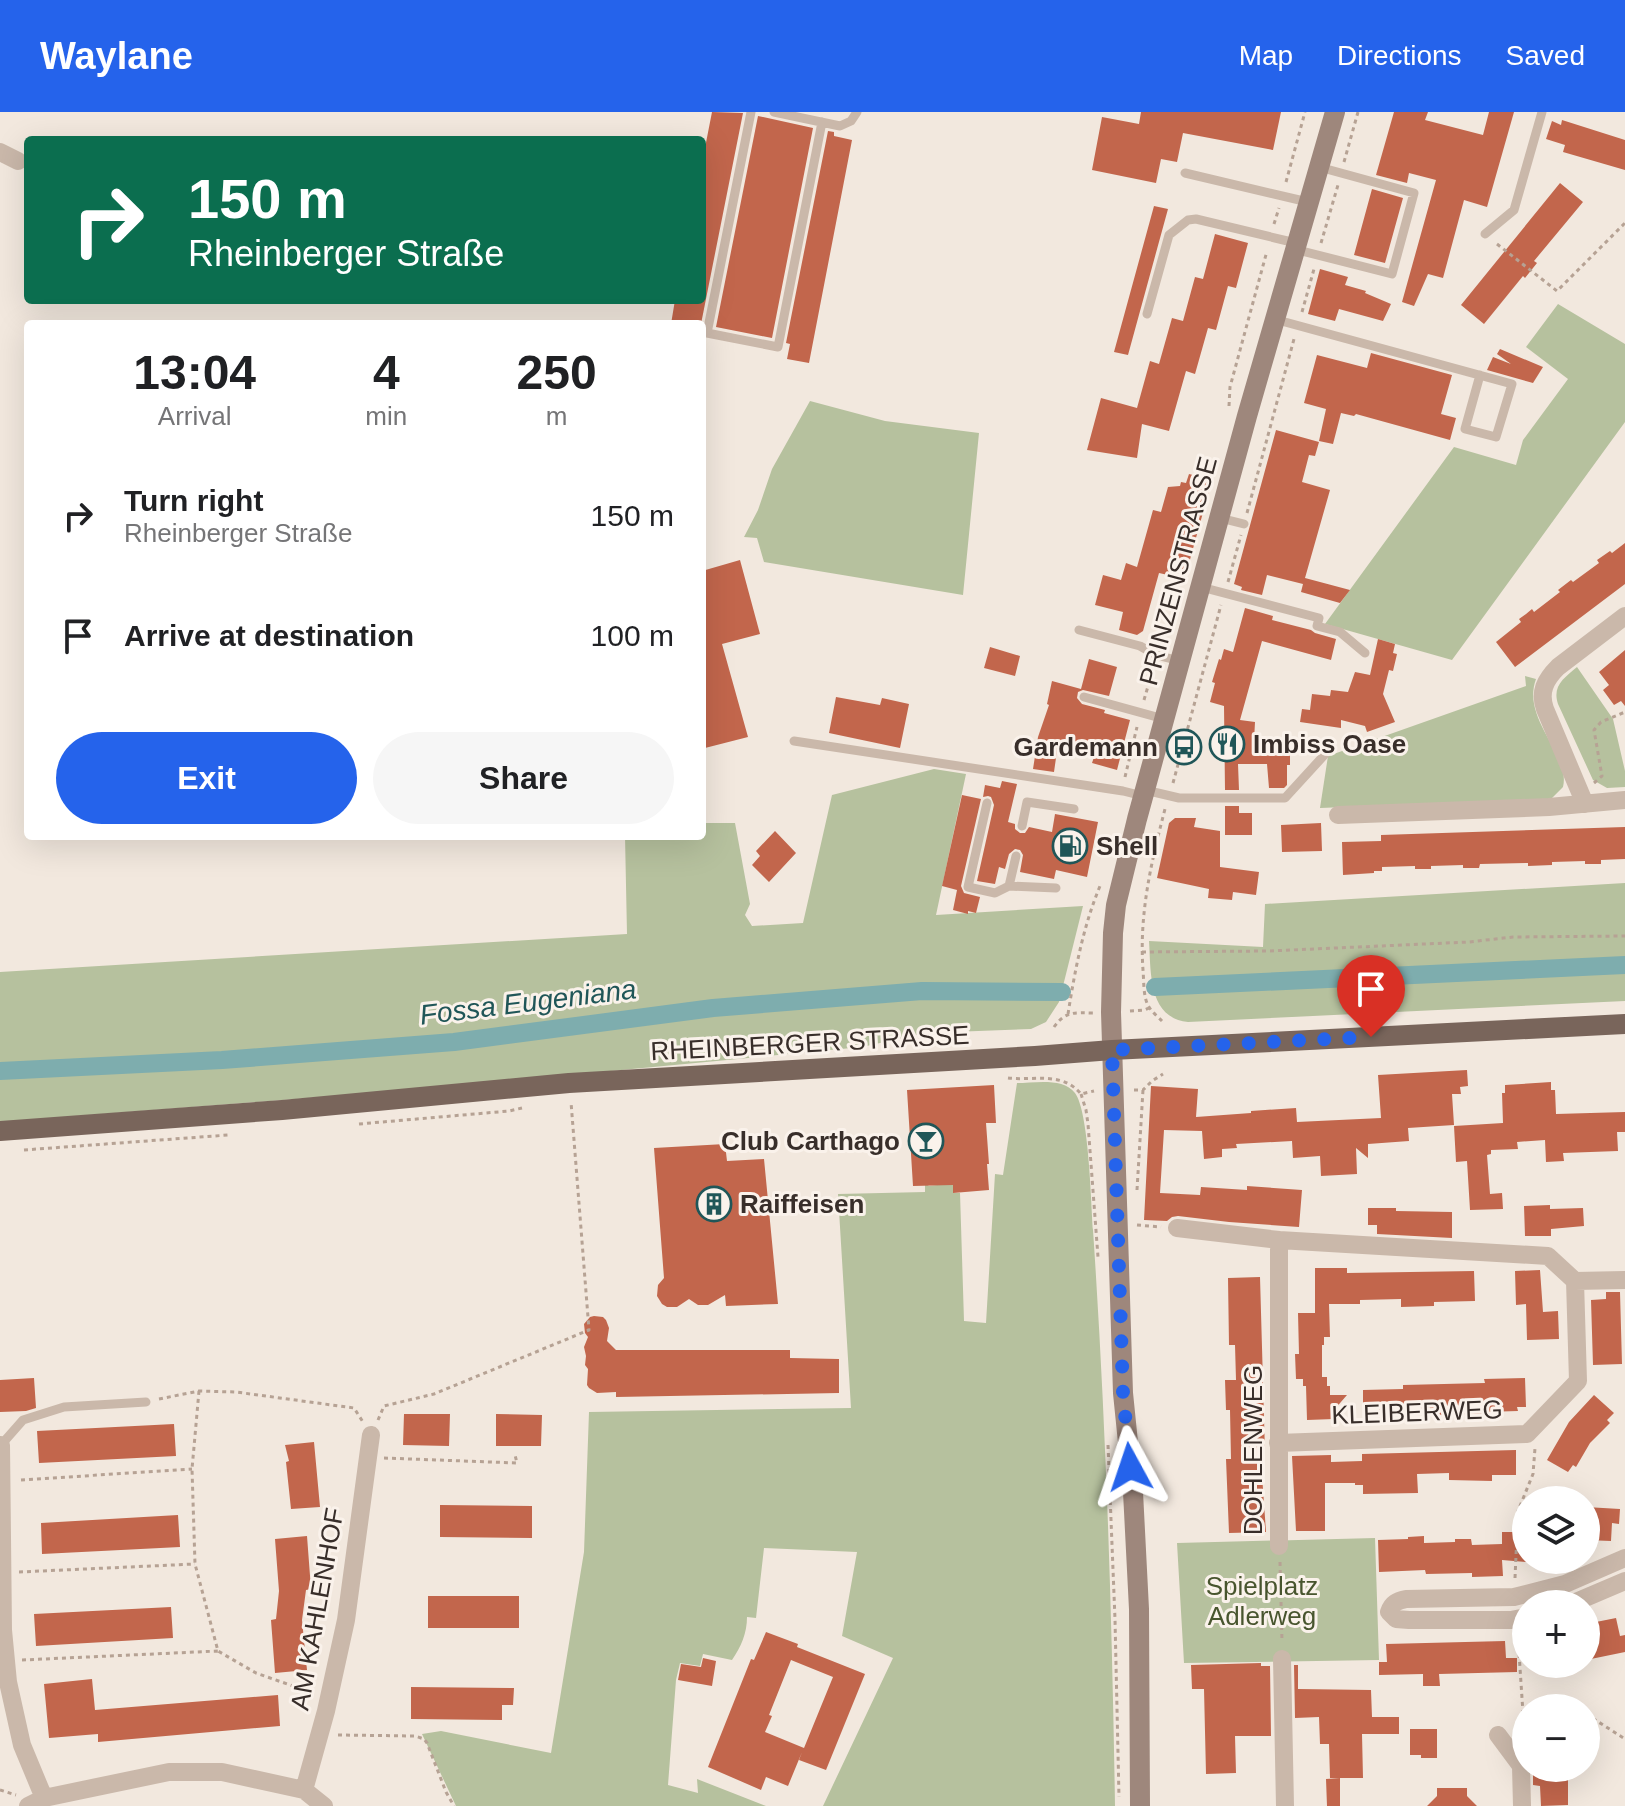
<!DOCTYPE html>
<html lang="en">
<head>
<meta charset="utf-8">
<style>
  body { margin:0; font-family:Arial,sans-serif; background:#f6f6f6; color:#202124; height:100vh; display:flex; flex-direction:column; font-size:30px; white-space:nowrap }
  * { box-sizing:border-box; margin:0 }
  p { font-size:26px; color:#757577 }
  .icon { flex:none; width:44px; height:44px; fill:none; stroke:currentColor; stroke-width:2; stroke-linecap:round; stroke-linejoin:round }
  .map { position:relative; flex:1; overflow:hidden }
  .details { position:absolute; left:24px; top:208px; width:682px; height:520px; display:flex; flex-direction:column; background:#fff; border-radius:8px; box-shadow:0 8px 32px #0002 }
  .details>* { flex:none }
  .guide { position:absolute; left:24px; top:24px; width:682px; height:168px; border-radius:8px; box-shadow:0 8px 32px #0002; background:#0b6e4f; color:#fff; overflow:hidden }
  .buttons { position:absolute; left:1512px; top:1374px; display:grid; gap:16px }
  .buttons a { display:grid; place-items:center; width:88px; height:88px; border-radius:50%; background:#fff; box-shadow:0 8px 32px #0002; font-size:40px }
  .pin { position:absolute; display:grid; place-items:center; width:68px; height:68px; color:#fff; margin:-82px -34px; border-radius:50% 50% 50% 0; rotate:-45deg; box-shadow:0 0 8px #0007 }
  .pin .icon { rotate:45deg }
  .me { position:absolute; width:88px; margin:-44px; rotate:355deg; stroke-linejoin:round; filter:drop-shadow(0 0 6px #0008) }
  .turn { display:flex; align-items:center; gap:28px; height:168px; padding:0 32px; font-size:36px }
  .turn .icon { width:104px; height:104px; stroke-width:2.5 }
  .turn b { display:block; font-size:56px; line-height:68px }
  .eta { display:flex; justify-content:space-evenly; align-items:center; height:136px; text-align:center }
  .eta b { font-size:48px; font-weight:700; line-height:56px }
  .cta { display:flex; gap:16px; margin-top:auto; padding:16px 32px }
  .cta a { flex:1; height:92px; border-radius:48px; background:#2563eb; color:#fff; font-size:32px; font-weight:700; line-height:92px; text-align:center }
  .cta a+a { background:#f6f6f6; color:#202124 }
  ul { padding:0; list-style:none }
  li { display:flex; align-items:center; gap:24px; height:120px; padding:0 32px }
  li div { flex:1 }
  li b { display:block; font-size:30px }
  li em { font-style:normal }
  header { display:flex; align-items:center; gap:48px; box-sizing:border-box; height:112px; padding:0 40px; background:#2563eb; color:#fff }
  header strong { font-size:38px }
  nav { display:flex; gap:44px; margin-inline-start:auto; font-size:28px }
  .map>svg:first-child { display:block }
</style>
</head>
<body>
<header>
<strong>Waylane</strong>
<nav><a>Map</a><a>Directions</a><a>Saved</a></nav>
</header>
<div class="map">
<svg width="1625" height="1694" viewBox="0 0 1625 1694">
  <rect width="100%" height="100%" fill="#f2e8de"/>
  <path fill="#b6c19e" d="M1558,192L1625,232V310L1452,548L1325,512L1454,335L1516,353L1523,328L1568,267L1526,235Z
    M810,289L885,309L979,321L963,483L764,450L757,426L744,425L758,398L772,357Z
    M1577,555L1613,607L1625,659V675L1607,676L1593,668L1558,592C1552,574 1564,566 1577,555Z
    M1525,564L1536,567C1521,608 1571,642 1563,675L1551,687L1320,696L1328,644L1526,574Z
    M934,657L966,662L936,803L1083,794L1059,890L1046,910L1031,917L925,921L862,935L423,977L0,1010V860L627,822L625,724H702V711H735L750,792L745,803L752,814L803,811L832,683Z
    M1625,771V889L1188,910C1148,906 1151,860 1149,829L1263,835L1265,792Z
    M1017,971C1034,971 1063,965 1075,981C1089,1000 1091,1090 1093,1118C1106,1310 1112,1502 1115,1694H823L893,1546L842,1524L857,1440L764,1436L756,1506L747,1505C747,1521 741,1535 732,1548L703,1542L700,1554L680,1551L676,1568L668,1673L698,1681L697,1667L766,1694H456L422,1622L441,1619L551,1641L584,1440L589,1300L851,1296L838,1082L925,1080V1071L929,1074L953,1071V1081H960L964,1209L986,1211L995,1062L1003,1063Z
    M1375,1426L1379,1548L1184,1551L1177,1431Z"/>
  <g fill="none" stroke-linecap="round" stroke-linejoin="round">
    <path stroke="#7eadae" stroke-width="18" d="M1155,875L1625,853
      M0,959L222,948L454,930L713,896L922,879L1062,880"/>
  </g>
  <path fill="#c2664c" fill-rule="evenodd" d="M712,0L743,1L701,212H671L675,188H702V51Z
    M1141,0H1281L1273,38L1183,21L1177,50L1161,47L1156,71L1092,58L1102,5L1139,12Z
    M1394,0H1428L1425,8L1483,23L1489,0H1514L1487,95L1464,88L1443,166L1428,162L1414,194L1402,190L1436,68L1409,61L1407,71L1376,63Z
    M758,4L813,16L772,226L716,215Z
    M1562,8L1625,28V58L1563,40L1565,33L1546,27L1552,9L1561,13Z
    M828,19L834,20V24L852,28L809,251L787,247L790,232L786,231Z
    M1560,71L1583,90L1534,149L1537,151L1525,166L1523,164L1484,212L1461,193Z
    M1372,77L1403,86L1385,151L1354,143Z
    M1154,94L1168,97L1128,243L1114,240Z
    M1215,122L1248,131L1236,176L1228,174L1216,218L1208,216L1195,262L1186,259L1169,319L1142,312L1137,346L1087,338L1101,286L1137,296L1150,249L1159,252L1172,206L1183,209L1195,165L1203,167Z
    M1320,157L1348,165L1345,173L1366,179L1365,181L1391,192L1383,209L1339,197L1335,209L1308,202Z
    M1500,237L1543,255L1533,271L1487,258L1493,245L1511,252L1497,242Z
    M1371,241L1452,263L1441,302L1456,306L1450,328L1356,302L1354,304L1341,301L1333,332L1319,329L1326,297L1304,291L1317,243L1367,256Z
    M1276,318L1319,330L1315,344L1309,343L1302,370L1330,378L1305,466L1350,478L1340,491L1301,480L1303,472L1267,463L1262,483L1241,478L1242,475L1234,472Z
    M1189,362L1212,368L1186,462L1178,460L1177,465L1159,461L1143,519L1137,523L1119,518L1123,500L1095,493L1103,463L1121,468L1126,451L1137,455L1153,398L1161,400L1168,375L1180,374L1181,370L1186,371Z
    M1625,431V472L1515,555L1496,530L1521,510L1519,507L1526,502L1532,497L1534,500L1560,480L1558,478L1571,468L1573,470L1599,451L1597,448L1610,439L1612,441Z
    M740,448L760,522L722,532L748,625L705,636L702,625V459Z
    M1245,496L1273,504L1272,508L1311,518L1315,521L1336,527L1331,548L1262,529L1240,608L1255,610L1254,629H1290V653H1287V673L1284,676H1269L1267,652H1238L1239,678H1225L1224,594L1210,590L1215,571L1212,570L1219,547L1221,548L1224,537L1233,540Z
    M1378,527L1395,532L1393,541L1397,542L1393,559L1389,558L1383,582L1395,610L1367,620L1365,614L1341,608V616L1300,610L1302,597L1310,598L1312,582L1330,584L1331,578L1348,580L1355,560L1370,563Z
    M990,535L1020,544L1015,564L984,556Z
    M1625,538V594L1621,589L1614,593L1603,578L1609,573L1599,560Z
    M1089,547L1117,555L1109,584L1083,578L1078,580L1077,586L1082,592L1105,598L1104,601L1130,608L1117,658L1092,651L1095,642L1058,632L1054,660L1033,657L1038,625L1049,593L1047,592L1052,569L1081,577Z
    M836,585L880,593L882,586L909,592L900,636L829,621Z
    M1002,669L1017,672L1008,710L1015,712V717L1020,721H1025L1029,715L1052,720L1055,702L1098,710L1087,765L1056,758L1054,767L1020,760L1023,743L1020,738L1015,737L1009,742L1005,757L999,755L995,772L977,769L994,693L991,685L988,684L983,685L985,673L1000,676Z
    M962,683L981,687L961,774L964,781L980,785L976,801L968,799V802L953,798L957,778L942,774Z
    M1225,694H1239V701H1252V723H1225Z
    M1175,706H1196L1194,715L1220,719V755L1259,760L1256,783L1233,780L1232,788L1208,786L1209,777L1157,766L1169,711Z
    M1321,711L1322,739L1282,740L1281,713Z
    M1625,715V747L1601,748V752H1585V749L1552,750V753L1528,754V751L1480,752L1479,756H1463V753L1431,754V757H1415V754L1382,755V759H1374V761L1343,763L1342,730L1381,729V723Z
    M775,719L796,741L769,770L752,753L760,744L756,739Z
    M1467,958L1468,974L1460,975L1461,982H1452L1454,1013L1408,1016L1409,1029L1368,1032V1046L1356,1036L1357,1062L1321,1064L1320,1044L1293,1046L1292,1029L1236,1032L1237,1036L1222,1037V1045L1204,1047L1202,1019L1164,1018L1160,1081L1200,1083L1201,1075L1247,1078V1074L1302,1078L1299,1115L1229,1110L1178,1104L1172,1105L1167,1109L1144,1108L1151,974L1198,977L1196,1005L1251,1001V999L1296,996L1297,1010L1381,1006L1378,963Z
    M1551,970V978H1555L1556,1002L1625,1000V1020H1617L1618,1039L1563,1041L1564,1049L1546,1050L1545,1028L1517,1030L1518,1037L1491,1038V1042L1487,1043L1490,1082L1502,1081L1503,1097L1470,1098L1467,1049L1456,1050L1454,1014L1503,1011L1502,981H1505V973Z
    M994,973L996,1011H986L989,1052H987L989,1078L953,1081V1073L913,1074L907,978Z
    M725,1032L727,1049L764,1047L778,1192L726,1194L725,1183L708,1193H698L689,1187L677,1195H667L662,1192L657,1184L658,1173L664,1166L654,1036Z
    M1550,1093V1097L1583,1096L1584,1114L1551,1117V1124H1525L1524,1094Z
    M1368,1096H1396V1099L1452,1100V1126L1377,1122V1113H1368Z
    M1315,1156H1347V1161L1474,1159L1475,1189L1434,1190V1194L1401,1195V1187L1360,1188V1192H1329L1330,1225H1324V1233H1322V1265H1327V1274H1330V1283H1347L1334,1298V1307L1307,1308L1306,1274H1303V1267H1296L1295,1242H1299L1298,1201H1315Z
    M1540,1158L1543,1200L1558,1199L1559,1227L1527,1228L1526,1192L1516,1193L1515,1159Z
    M1260,1165L1265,1341H1263L1264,1363H1262L1266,1420L1229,1421L1226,1347H1231L1230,1298H1226L1225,1268H1236L1235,1233H1229L1228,1166Z
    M1606,1180H1620L1622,1252L1593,1253L1591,1188L1606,1187Z
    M594,1204L603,1205L606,1208L609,1216L607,1229L616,1238H790V1246L839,1247V1281L616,1285V1280L597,1281L589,1276L587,1273L588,1257L585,1253L586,1244L584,1235L588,1225L585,1221L584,1212L590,1205Z
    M34,1266L36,1296L26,1299L0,1300V1268Z
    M1525,1266L1526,1295H1517L1518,1299L1485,1300V1301L1477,1302L1371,1304V1296H1363V1278L1403,1277V1273L1485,1271L1484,1267Z
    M1594,1283L1614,1301L1607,1308L1610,1311L1590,1331L1576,1355L1573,1353L1568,1360L1547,1348L1569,1310Z
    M404,1302H450L449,1334L403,1333Z
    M496,1302L542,1303L541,1334H496Z
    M174,1312L176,1344L39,1351L37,1319Z
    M314,1330L320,1395L291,1397L286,1350L289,1349L285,1333Z
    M1516,1338V1363H1492V1369L1449,1368V1361L1417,1362L1418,1381L1363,1382V1373H1355V1371H1325V1419H1296L1292,1344L1331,1343V1350L1362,1349V1342Z
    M440,1393L532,1394V1426L440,1425Z
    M1586,1395L1620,1397L1619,1412L1612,1411L1611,1429L1586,1428Z
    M178,1403L180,1435L42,1442L41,1411Z
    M1502,1420H1526V1450L1502,1448L1503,1464L1472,1465V1461L1426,1462L1425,1458L1379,1460L1378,1428L1408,1427V1425L1424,1424V1431L1455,1430V1427H1471L1472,1433L1502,1432Z
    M307,1424L311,1477L306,1478L302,1508L307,1558L275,1561L271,1508L276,1507L279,1479L275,1427Z
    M428,1484H519V1516H428Z
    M171,1495L173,1526L36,1534L34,1502Z
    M1616,1506L1620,1524L1625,1523V1540L1586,1548V1512Z
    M766,1520L798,1532L797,1535L865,1562L826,1658L799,1648L802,1640L788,1674L766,1665L761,1678L708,1655L751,1547L754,1548ZM791,1548L833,1565L804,1636L765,1620L772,1604L769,1603Z
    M1505,1529L1506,1546H1517V1560L1439,1562L1440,1574H1423V1562L1379,1563V1550H1387L1386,1532Z
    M703,1546L716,1549L712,1574L678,1568L681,1552L701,1555Z
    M1261,1551V1554H1270L1271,1624H1235L1236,1661L1206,1662L1204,1577H1192L1191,1553Z
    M1294,1553H1298V1577L1371,1578L1372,1605H1399V1622H1362L1363,1666H1330L1329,1632H1320L1319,1605L1295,1606Z
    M92,1567L95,1598L278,1583L280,1614L98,1630V1622L49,1626L44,1572Z
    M411,1575L514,1576L513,1593H502V1608L411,1607Z
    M1410,1617H1437V1646H1421V1643H1410Z
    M1533,1656H1558V1668H1568V1693L1541,1694L1540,1674L1533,1673Z
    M1340,1666V1694H1327L1326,1667Z
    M1437,1676H1467V1684L1477,1694H1427L1437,1684Z"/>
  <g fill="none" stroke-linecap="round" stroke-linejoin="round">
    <path stroke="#b6a294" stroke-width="3" stroke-dasharray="4 4" stroke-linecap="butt" d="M1344,50L1358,0
      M1286,70L1305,0
      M1274,112L1279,96
      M1321,131L1338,73
      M1497,132L1557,179L1625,111
      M1302,200L1314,157
      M1229,294L1230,275L1267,139
      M1247,401L1294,227
      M1228,470L1241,423
      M1160,530L1169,512
      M1144,588L1153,557
      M1125,665L1137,615
      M1173,671L1221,493
      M1594,671L1602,664L1594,618L1601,610L1625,600
      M1142,840L1269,839L1469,830L1513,825L1625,824
      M1130,899L1144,898L1149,896
      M1068,902C1075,858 1083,815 1100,774
      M1162,909C1158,905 1152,900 1149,895C1143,886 1144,869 1143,858C1139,802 1151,751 1165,697
      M1054,915C1066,898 1076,901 1094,901
      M1008,966C1034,969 1062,959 1081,982L1094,979
      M1134,978H1143L1152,969L1163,962
      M1081,982L1086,998L1088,1012L1098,1145
      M359,1012L509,999L522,996
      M24,1038L228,1023
      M1137,1078L1143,978
      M1137,1113L1161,1115
      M199,1279L192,1357L195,1452L218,1539L256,1561L310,1580
      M159,1287L199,1279L236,1280L354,1296L363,1310
      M378,1308L384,1294L434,1282L589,1218L571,990
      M1108,1333L1115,1507L1119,1685
      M384,1346L517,1351L515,1343
      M21,1368L192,1357
      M1280,1450L1282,1530
      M19,1460L195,1452
      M1515,1466L1518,1399L1533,1362L1535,1336
      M1518,1526L1523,1601L1522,1626
      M22,1548L218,1539
      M1586,1602L1625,1627
      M338,1623L415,1624L424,1627L427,1631L446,1680L454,1694
      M0,1678L16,1683"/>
    <path stroke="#cab8aa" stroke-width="9" d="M751,0L707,221L778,235L822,10
      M774,0L840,14L851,9L857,0
      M1185,61L1308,90
      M1485,122L1514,98L1542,0
      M1294,137L1392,162L1414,81L1319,55
      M1147,202L1169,123L1188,108L1196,107L1296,131
      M1274,207L1512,272L1496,325L1465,317L1480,263
      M1220,406L1244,412
      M1201,475L1319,506L1317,514L1340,520L1365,541
      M1079,518L1140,534L1156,543L1180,549
      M1084,585L1164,607
      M794,629L1123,679L1143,684
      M1145,678L1179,686H1285L1328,639
      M987,691L968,775L995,781L1009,774L1056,776
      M1022,714L1027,690L1074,697
      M1009,774L1016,744
      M1,1333L23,1308L64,1295L146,1290"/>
    <path stroke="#cab8aa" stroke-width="18" d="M0,40L18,49
      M1585,692L1545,597C1539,580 1545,568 1558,555L1625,504
      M1338,703L1549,695L1625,688
      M1177,1116L1279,1128
      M1278,1331L1527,1322L1578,1269L1575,1169
      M1,1333L3,1518L8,1570L22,1633L44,1686
      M1279,1434V1128L1548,1144L1575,1169L1625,1168
      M1571,1492L1625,1469
      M1526,1505L1511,1508H1409L1396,1507L1389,1500C1392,1491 1397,1489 1406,1487L1514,1485L1565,1472L1625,1446
      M1282,1547L1285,1694
      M1498,1623L1521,1654L1522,1694
      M304,1678L326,1599L346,1508L371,1323
      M28,1694L44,1686L169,1660H222L304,1678L324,1694"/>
    <path stroke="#9e877c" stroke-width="20" d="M1140,1694L1139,1497L1133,1380L1123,1281L1111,900L1113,821L1116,793L1137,707L1247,304L1335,0"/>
    <path stroke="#79655b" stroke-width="20" d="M0,1019L282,998L569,971L1035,944L1112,938L1625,912"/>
  </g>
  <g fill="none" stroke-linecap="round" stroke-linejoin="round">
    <path stroke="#2563eb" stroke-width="14" stroke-dasharray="0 25.2" d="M1130,1355L1123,1281L1112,938L1371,925"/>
  </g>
  <defs>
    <g id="restaurant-ring" transform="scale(1.8)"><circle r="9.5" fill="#faf2eb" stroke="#205658" stroke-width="1.5"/><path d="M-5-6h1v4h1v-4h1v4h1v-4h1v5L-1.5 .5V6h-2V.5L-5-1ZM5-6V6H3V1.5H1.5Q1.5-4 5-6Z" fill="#205658"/></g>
    <g id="bus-ring" transform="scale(1.8)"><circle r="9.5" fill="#faf2eb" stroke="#205658" stroke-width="1.5"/><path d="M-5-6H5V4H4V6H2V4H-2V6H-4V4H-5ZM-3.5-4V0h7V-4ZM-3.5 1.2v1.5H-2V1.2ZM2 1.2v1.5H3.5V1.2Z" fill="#205658"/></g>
    <g id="fuel-ring" transform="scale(1.8)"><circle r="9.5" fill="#faf2eb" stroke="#205658" stroke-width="1.5"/><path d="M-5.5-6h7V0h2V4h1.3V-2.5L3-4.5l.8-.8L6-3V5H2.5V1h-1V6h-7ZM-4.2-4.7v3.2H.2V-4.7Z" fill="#205658"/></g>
    <g id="bar-ring" transform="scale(1.8)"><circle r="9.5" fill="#faf2eb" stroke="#205658" stroke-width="1.5"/><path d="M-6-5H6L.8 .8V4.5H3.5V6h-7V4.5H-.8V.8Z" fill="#205658"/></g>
    <g id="building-ring" transform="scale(1.8)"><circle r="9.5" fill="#faf2eb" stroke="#205658" stroke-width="1.5"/><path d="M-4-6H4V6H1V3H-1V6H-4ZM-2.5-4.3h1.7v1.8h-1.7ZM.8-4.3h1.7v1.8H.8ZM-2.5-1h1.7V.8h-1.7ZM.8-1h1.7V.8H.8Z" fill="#205658"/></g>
  </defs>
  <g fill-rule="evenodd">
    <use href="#restaurant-ring" x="1227" y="632"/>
    <use href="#bus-ring" x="1184" y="635"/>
    <use href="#fuel-ring" x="1070" y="734"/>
    <use href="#bar-ring" x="926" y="1029"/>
    <use href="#building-ring" x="714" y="1092"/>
  </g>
  <g text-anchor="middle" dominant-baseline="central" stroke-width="6" stroke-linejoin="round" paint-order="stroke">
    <g font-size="26" fill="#382e2a" stroke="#faf2eb">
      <text transform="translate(1178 459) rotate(-75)">PRINZENSTRASSE</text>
      <text transform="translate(810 931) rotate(-3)">RHEINBERGER STRASSE</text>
      <text transform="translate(1417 1300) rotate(-2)">KLEIBERWEG</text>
      <text transform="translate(1253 1338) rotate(-90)">DOHLENWEG</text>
      <text transform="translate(317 1497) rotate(-80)">AM KAHLENHOF</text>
    </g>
    <g font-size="26" font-weight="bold" fill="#382e2a" stroke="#faf2eb" text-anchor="start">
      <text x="1253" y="632">Imbiss Oase</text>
      <text x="1158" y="635" text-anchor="end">Gardemann</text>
      <text x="1096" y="734">Shell</text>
      <text x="900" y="1029" text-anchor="end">Club Carthago</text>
      <text x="740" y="1092">Raiffeisen</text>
    </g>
    <g font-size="26" fill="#48552e" stroke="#faf2eb">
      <text x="1262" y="1474">Spielplatz<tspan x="1262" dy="30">Adlerweg</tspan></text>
    </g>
    <g font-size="28" font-style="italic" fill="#205658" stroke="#faf2eb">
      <text transform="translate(528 890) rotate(-7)">Fossa Eugeniana</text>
    </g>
  </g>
</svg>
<div class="buttons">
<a><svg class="icon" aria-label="layers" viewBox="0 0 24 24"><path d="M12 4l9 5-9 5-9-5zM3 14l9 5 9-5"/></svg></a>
<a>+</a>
<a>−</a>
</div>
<div class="pin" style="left:1371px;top:925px;background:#d93025"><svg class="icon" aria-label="arrive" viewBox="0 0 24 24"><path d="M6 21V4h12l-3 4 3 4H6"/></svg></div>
<svg class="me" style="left:1130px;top:1355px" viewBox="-20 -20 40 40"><path d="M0-17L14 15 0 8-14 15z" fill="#2563eb" stroke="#fff" stroke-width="4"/></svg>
<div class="guide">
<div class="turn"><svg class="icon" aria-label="right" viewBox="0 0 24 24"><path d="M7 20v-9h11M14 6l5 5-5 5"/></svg><div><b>150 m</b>Rheinberger Straße</div></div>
</div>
<section class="details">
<div class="eta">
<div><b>13:04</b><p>Arrival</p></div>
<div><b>4</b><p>min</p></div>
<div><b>250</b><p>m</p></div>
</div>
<ul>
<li><svg class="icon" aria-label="right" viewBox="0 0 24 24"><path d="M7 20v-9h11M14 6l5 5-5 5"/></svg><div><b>Turn right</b><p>Rheinberger Straße</p></div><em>150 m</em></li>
<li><svg class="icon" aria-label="arrive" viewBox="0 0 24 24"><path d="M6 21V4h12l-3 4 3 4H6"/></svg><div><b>Arrive at destination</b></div><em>100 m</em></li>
</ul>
<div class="cta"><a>Exit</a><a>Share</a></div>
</section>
</div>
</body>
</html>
